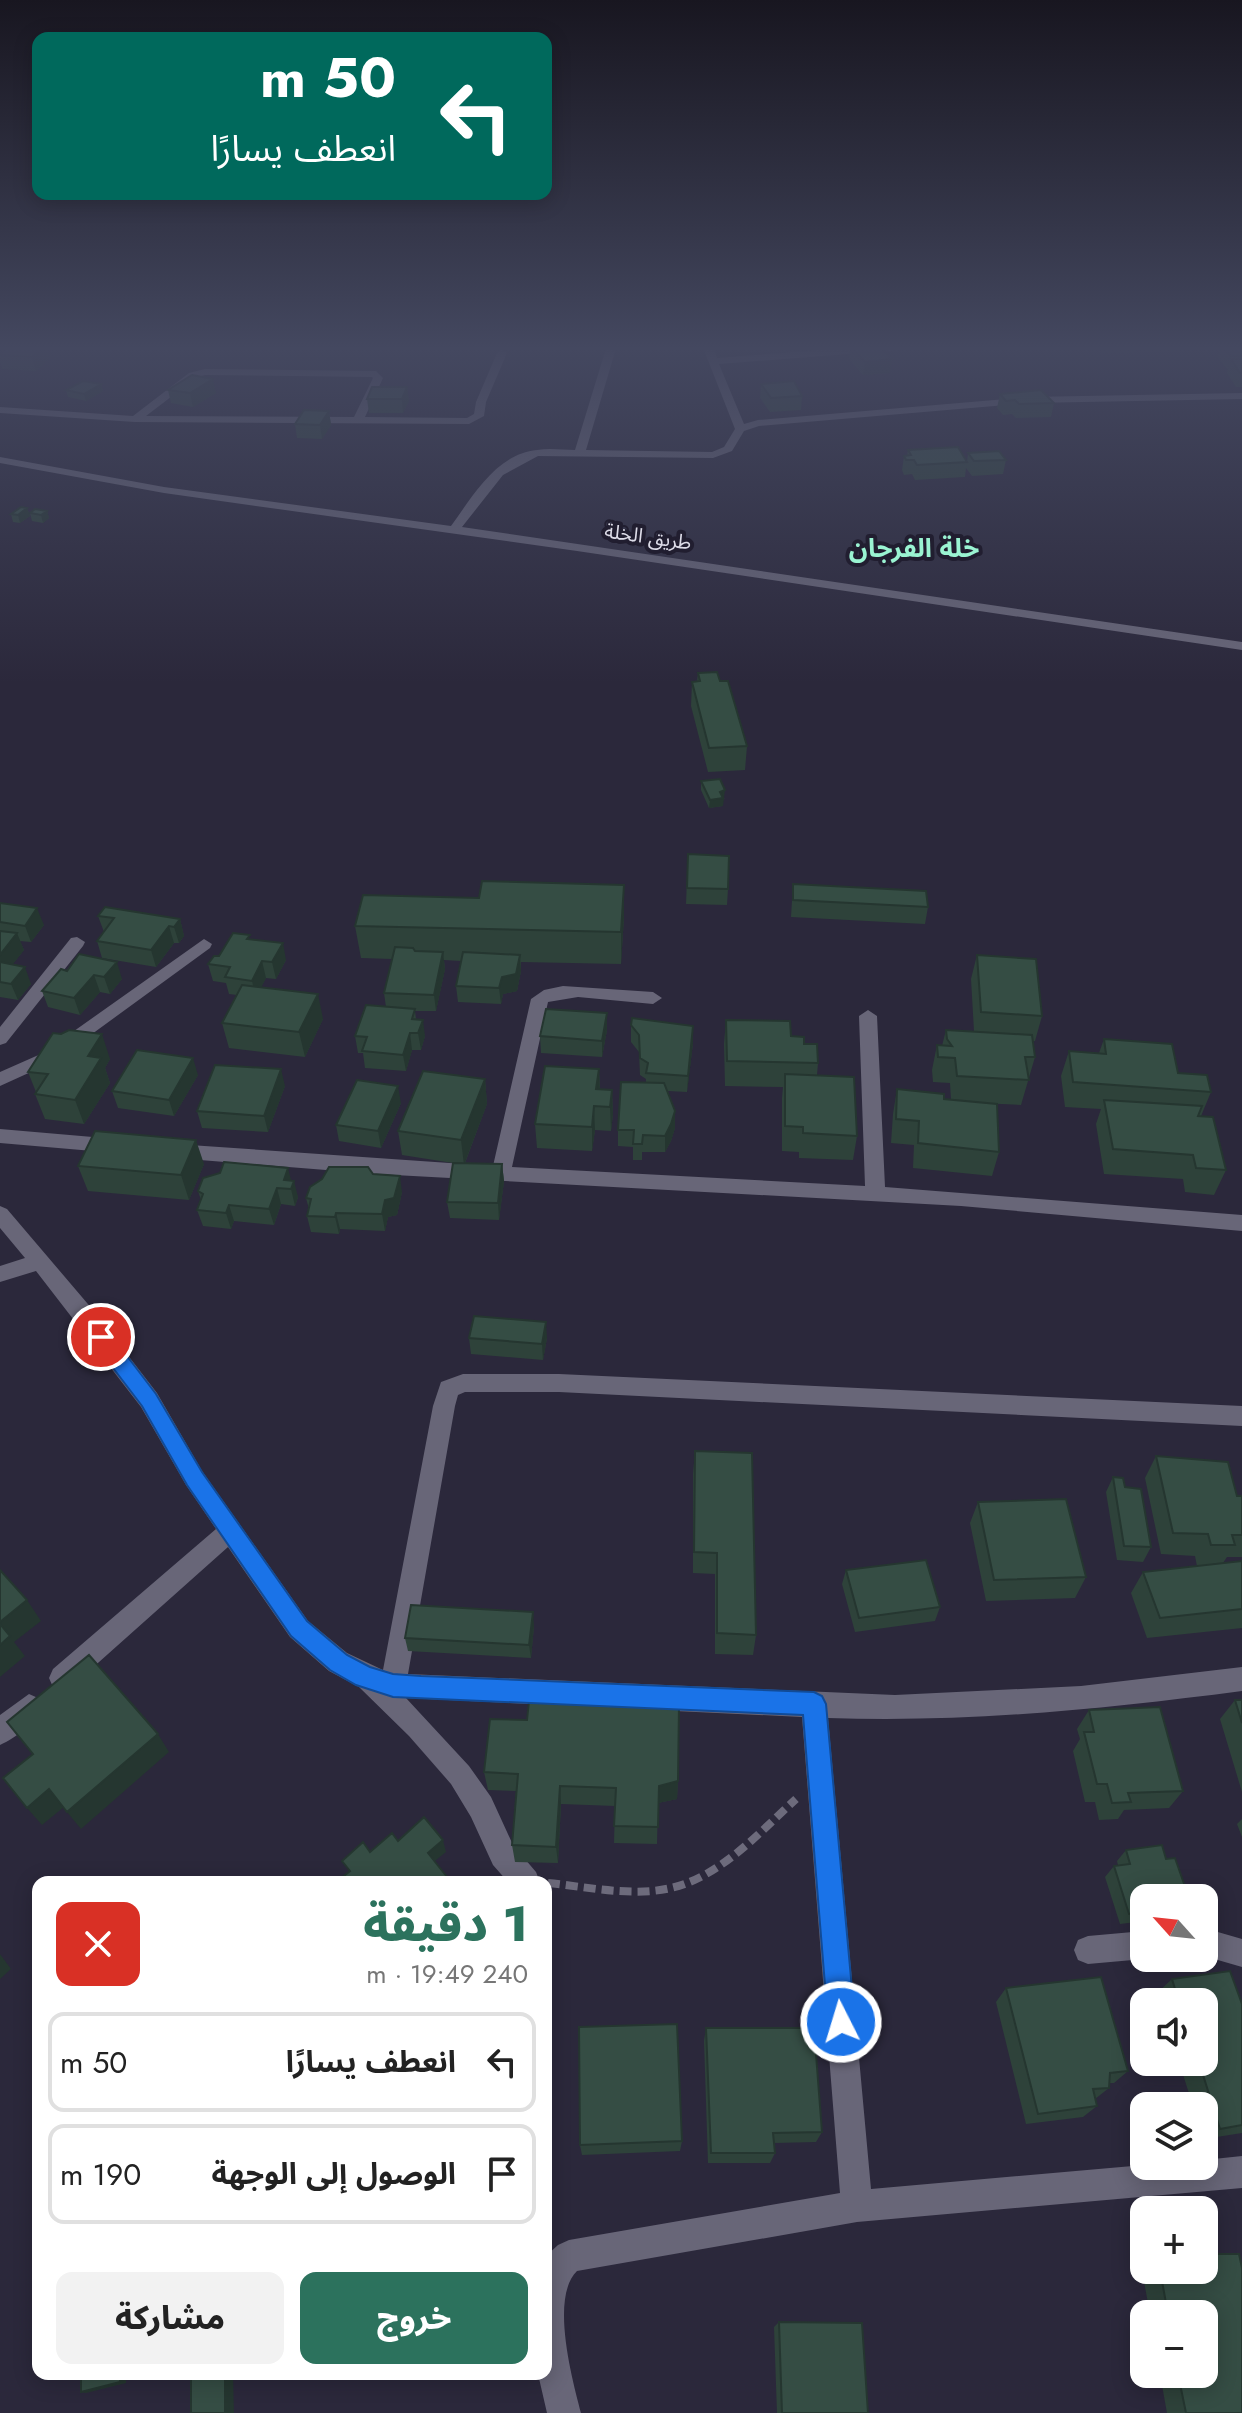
<!DOCTYPE html>
<html lang="ar">
<head>
<meta charset="utf-8">
<style>
  body { margin:0; font-family:Jost,"Noto Sans Arabic",sans-serif; background:#f2f2f2; color:#222; direction:rtl; height:100vh; display:flex; flex-direction:column; font-size:30px; white-space:nowrap }
  * { box-sizing:border-box; margin:0 }
  p { font-size:26px; color:#767676 }
  .icon { flex:none; width:44px; height:44px; fill:none; stroke:currentColor; stroke-width:2; stroke-linecap:round; stroke-linejoin:round }
  .map { position:relative; flex:1; overflow:hidden; direction:ltr }
  .panel { position:absolute; left:32px; top:1876px; width:520px; height:504px; display:flex; flex-direction:column; background:#fff; border-radius:16px; box-shadow:0 4px 20px #0003; direction:rtl }
  .panel>* { flex:none }
  .banner { position:absolute; left:32px; top:32px; width:520px; height:168px; border-radius:16px; box-shadow:0 4px 20px #0003; direction:rtl; background:#00695c; color:#fff; overflow:hidden }
  .needle { width:52px; rotate:297deg }
  .fabs { position:absolute; left:1130px; top:1884px; display:grid; gap:16px }
  .fabs a { display:grid; place-items:center; width:88px; height:88px; border-radius:16px; background:#fff; box-shadow:0 4px 20px #0003; font-size:40px }
  .pin { position:absolute; display:grid; place-items:center; width:68px; height:68px; color:#fff; margin:-34px; border:4px solid #fff; border-radius:50%; box-shadow:0 2px 8px #0007 }
  .me { position:absolute; width:88px; margin:-44px; rotate:355deg; stroke-linejoin:round; filter:drop-shadow(0 0 6px #0008) }
  .turn { display:flex; align-items:center; gap:28px; height:168px; padding:0 24px; font-size:36px }
  .turn .icon { width:104px; height:104px; stroke-width:2.5 }
  .turn b { display:block; font-size:56px; line-height:68px }
  .round { display:grid; place-items:center; flex:none; width:84px; height:84px; border-radius:16px; background:#f2f2f2 }
  .headline { display:flex; align-items:center; justify-content:space-between; height:136px; padding:0 24px }
  h1 { font-size:48px; font-weight:800; line-height:60px; color:#2c725d }
  .button { display:flex; gap:16px; margin-top:auto; padding:16px 24px }
  .button a { flex:1; height:92px; border-radius:16px; background:#2c725d; color:#fff; font-size:32px; font-weight:800; line-height:92px; text-align:center }
  .button a+a { background:#f2f2f2; color:#222 }
  ul { padding:0; list-style:none }
  li { display:flex; align-items:center; gap:24px; height:100px; margin:0 16px 12px; padding:0 8px; border:4px solid #e0e0e0; border-radius:16px }
  li div { flex:1 }
  li b { display:block; font-size:30px }
  li em { font-style:normal }
  .map>svg:first-child { display:block }
</style>
</head>
<body>
<div class="map">
<svg width="1242" height="2413" viewBox="0 0 1242 2413">
  <rect width="100%" height="100%" fill="#2b283b"/>
  <g fill="none" stroke-linecap="round" stroke-linejoin="round">
    <path stroke="#6d6b7c" stroke-width="8" stroke-dasharray="12 6" stroke-linecap="butt" d="M548,1883C588,1887 632,1897 671,1888C720,1877 761,1831 796,1799"/>
    <path fill="#686678" fill-rule="evenodd" d="M607,345H617L586,450L712,452L724,447L735,429L702,345H712L717,358L884,345H929L924,348L719,364L744,424L758,420L1030,397L1242,393V399L1030,403L759,426L744,431L732,451L713,458L538,456L503,475L462,527L1242,642V650L577,551L164,493L0,463V457L164,487L451,526C473,496 496,454 537,450C550,448 563,450 575,450Z
      M502,350L507,353L486,402L484,416L469,424L135,422L0,413V407L133,416L189,373L205,369L376,371L383,378L365,417L467,418L474,414L476,402L497,353ZM205,375L372,377L373,378L354,417L146,416L197,377Z
      M77,937L85,942L83,946L6,1043L0,1045V1027L71,938Z
      M204,939L212,944L210,948L55,1061L0,1086V1072L43,1053Z
      M563,986L653,992L662,998L653,1004L578,997L548,1002L512,1167L865,1186L859,1016L868,1010L877,1016L885,1187L1242,1215V1231L961,1206L376,1174L175,1158L165,1151L175,1144L493,1166L531,999L544,990Z
      M0,1129L116,1139L126,1146L116,1153L0,1143Z
      M0,1206L7,1209L93,1310L157,1393L202,1471L308,1621L347,1653L383,1670L433,1406L441,1382L463,1374H559L1242,1406V1426L559,1392H465L458,1395L455,1406L408,1674L895,1695L1081,1686L1242,1667V1691C1104,1709 967,1723 828,1718L871,2189L1144,2165L1204,2166V2160L1242,2156V2188L857,2222L577,2271C550,2297 572,2379 581,2413H547L538,2374H546V2256L558,2245L569,2240L840,2193L802,1717L406,1698L469,1766L491,1797L513,1845L536,1872L540,1882H508L493,1865L471,1817L451,1784L409,1736L359,1687L329,1671L290,1637L228,1547L71,1687L62,1690L53,1687L49,1678L53,1669L216,1529L186,1485L141,1407L36,1271L0,1282V1266L25,1258L0,1228Z
      M29,1694L38,1698L42,1707C35,1723 16,1738 0,1745V1715Z
      M1204,1928L1242,1939V1967L1204,1956Z
      M1144,1931V1958H1147L1144,1959L1088,1964L1078,1960L1074,1950L1078,1940L1088,1936Z"/>
  </g>
  <path fill="#2e423a" d="M212,345H257L254,347L248,346L239,351L213,347Z
    M1097,345H1136L1134,353H1102Z
    M1138,345H1180L1178,352H1143Z
    M1220,345H1242V387H1236L1227,373L1228,370L1217,357Z
    M850,346L890,373L863,375L849,359Z
    M0,354L50,358L36,371L2,369L0,361Z
    M101,384L103,391L86,401L68,397L66,390Z
    M761,384L802,396L801,410L770,412L760,398Z
    M407,387L409,401L403,413H369L367,399Z
    M168,390L216,393L193,407L171,403Z
    M1000,394L1054,403L1051,417L1016,418L1012,414L1003,415L997,408Z
    M329,411L331,425L322,439L297,438L295,424Z
    M908,450L967,462L968,453L1006,460L1003,474L972,476L966,468L965,477L915,480L912,474L904,475L902,470L904,456H907Z
    M27,508L30,516L20,523L13,522L11,514Z
    M47,511L49,518L43,523L32,521L30,513Z
    M698,673L720,681L747,746L745,770L708,772L691,706L692,682H697Z
    M701,781L725,799H723V806L709,808L701,790Z
    M688,854L728,889L727,905L686,904Z
    M793,884L928,907L925,924L791,917Z
    M624,885V917L621,964L521,962V971L517,991L503,994L501,1004L458,1002L456,986L461,961L444,960L445,969L436,1011H415L416,1019L425,1036L421,1050H412L406,1071L365,1068L363,1053H358L355,1036L386,1007L384,993L392,959L361,958L355,926L479,898Z
    M0,903L44,925L31,942L20,941L24,950L12,965L31,984L18,1000L0,997Z
    M98,916L180,919L184,936L179,943H174L156,967L102,958L97,941L104,932Z
    M251,939L286,960L276,979L266,978L261,987L323,1019L305,1057L229,1048L222,1023L237,995L229,994L226,983L213,981L208,964L219,956Z
    M977,955L1042,1016L1035,1041H1033L1035,1057L1021,1105L981,1103L999,1152L992,1176L913,1168L914,1145L891,1143L893,1114L897,1089L951,1100L950,1083L933,1082L932,1070L937,1045L942,1046L946,1030L974,1031L971,979Z
    M61,969L122,979L110,994L100,992L80,1015L48,1007L42,991Z
    M607,1013V1030L602,1057L541,1053L540,1036Z
    M726,1020L791,1036L804,1044L818,1063L817,1075L857,1136L853,1160L799,1158V1152L782,1151V1098L783,1087L725,1086L724,1044Z
    M631,1025L693,1043L687,1092L668,1091L675,1128L671,1141L665,1152H642V1160H633V1147L618,1146V1130L646,1082V1079L640,1075L639,1052L631,1042Z
    M1104,1039L1178,1073L1211,1092L1201,1116L1226,1170L1214,1195L1185,1192L1183,1179L1104,1174L1096,1124L1101,1109L1065,1107L1061,1076L1069,1051L1099,1053Z
    M110,1059L105,1068L110,1083L84,1124L45,1119L35,1094L36,1092L28,1072Z
    M599,1069L600,1089L612,1090L613,1114L611,1131L595,1130L592,1151L537,1148L535,1124Z
    M198,1075L174,1116L118,1108L112,1091Z
    M485,1079L487,1104L465,1163L502,1164L504,1181L499,1220L450,1218L447,1202L453,1163L402,1155L398,1131Z
    M285,1086L268,1132L202,1128L197,1111Z
    M401,1103L381,1148L339,1141L336,1125Z
    M204,1164L189,1200L88,1191L78,1166Z
    M373,1174L402,1192L397,1215L388,1217L385,1231L340,1229L339,1234L311,1232L307,1216L309,1209L306,1198Z
    M291,1180L298,1197L295,1206L281,1204L274,1225L234,1221L231,1229L203,1226L197,1210L201,1200L198,1191Z
    M469,1338H547L543,1360L471,1354Z
    M695,1451L756,1635L753,1655L715,1654V1574L693,1573V1474Z
    M1156,1456L1237,1496H1242V1557H1227L1223,1563L1242,1561V1628L1147,1638L1131,1593L1143,1572L1197,1566L1195,1556L1161,1554L1145,1478Z
    M1113,1477L1125,1487L1151,1547L1143,1562L1117,1560L1106,1492Z
    M978,1502L1086,1577L1075,1598L986,1601L970,1523Z
    M846,1570L940,1607L935,1621L855,1632L842,1584Z
    M534,1626L531,1658L408,1651L405,1638Z
    M1235,1700H1242V1792L1220,1719Z
    M1089,1710L1183,1791L1169,1808L1124,1810L1118,1819L1099,1820L1095,1802H1085L1073,1751L1080,1739L1077,1729Z
    M484,1772L678,1781L677,1799L658,1803L657,1844L614,1843L615,1806L561,1804L558,1863L515,1862L512,1845L516,1791L488,1790Z
    M1242,1819V1837L1237,1824Z
    M1126,1850L1166,1859L1144,1898V1921L1120,1924L1105,1877L1114,1866L1118,1865L1117,1861Z
    M1172,1979L1242,2004V2133L1204,2139V2106H1193L1179,2062H1204V2002H1159L1157,1993Z
    M1006,1988L1128,2071L1114,2083H1109V2088L1095,2099L1097,2106L1083,2117L1026,2124L996,2002Z
    M706,2028L822,2132L816,2142L774,2143L775,2153L770,2163H708L704,2041Z
    M682,2141L680,2151L582,2155L580,2145Z
    M1144,2259V2270H1204L1242,2413H1167L1160,2374H1204V2314H1150L1140,2260Z
    M779,2322L868,2413H777L774,2327Z"/>
  <path fill="#253630" d="M46,345L50,358L36,371L32,357Z
    M238,345H248V346L239,351Z
    M892,359L890,373L863,375L865,362Z
    M213,379L216,393L193,407L190,393Z
    M101,384L103,391L86,401L84,394Z
    M407,387L409,401L403,413L402,399Z
    M329,411L331,425L322,439L320,425Z
    M27,508L30,516L20,523L18,515Z
    M47,511L49,518L43,523L41,515Z
    M725,790L723,806L709,808L710,800Z
    M624,885V917L621,964V932Z
    M37,908L44,925L31,942L25,926Z
    M180,919L184,936L179,943L174,927Z
    M169,926L174,943L156,967L151,950Z
    M17,933L24,950L2,978L0,974V955Z
    M283,943L286,960L276,979L272,962Z
    M443,952L445,969L436,1011L434,995Z
    M520,955L521,971L517,991L503,994L501,1004L499,988L502,977Z
    M262,961L266,978L256,998L252,981Z
    M117,962L122,979L110,994L104,977Z
    M25,967L31,984L18,1000L11,984Z
    M94,975L100,992L80,1015L74,998Z
    M318,994L323,1019L305,1057L299,1032Z
    M607,1013V1030L602,1057V1041Z
    M423,1020L425,1036L421,1050L418,1033Z
    M693,1026V1043L687,1092L688,1076Z
    M410,1033L412,1050L406,1071L403,1055Z
    M102,1034L110,1059L105,1068L110,1083L84,1124L75,1100L88,1056Z
    M193,1058L198,1075L174,1116L169,1100Z
    M281,1069L285,1086L268,1132L264,1116Z
    M599,1069L600,1093L596,1089Z
    M485,1079L487,1104L464,1165L461,1140Z
    M398,1086L401,1103L381,1148L378,1131Z
    M612,1090L613,1114L611,1131L610,1107Z
    M594,1106L595,1130L592,1151V1127Z
    M675,1111V1128L671,1141L665,1152V1136Z
    M196,1140L204,1164L189,1200L181,1175Z
    M502,1164L504,1181L499,1220L498,1203Z
    M288,1168L292,1184L284,1180Z
    M400,1176L402,1192L397,1215L388,1217L385,1231L382,1214L385,1200Z
    M294,1181L298,1197L295,1206L291,1189Z
    M277,1188L281,1204L274,1225L269,1209Z
    M229,1205L234,1221L231,1229L226,1213Z
    M336,1213L340,1229L339,1234L335,1217Z
    M546,1322L547,1338L543,1360L542,1344Z
    M27,1600L41,1621L14,1642L25,1656L0,1677V1622Z
    M533,1612L534,1626L531,1658L529,1645Z
    M158,1734L169,1752L81,1829L67,1812Z
    M678,1781L677,1799L658,1803L659,1786Z
    M560,1786L561,1804L558,1863L556,1847Z
    M49,1789L64,1807L42,1825L27,1808Z
    M443,1840L446,1852L431,1864L428,1853Z
    M0,1954L11,1969L0,1979Z
    M120,2374H126V2383L86,2393L81,2392Z
    M225,2374H233L234,2413H225Z"/>
  <path fill="#354d44" stroke="#253630" stroke-width="2" d="M10,345H46L32,357L0,355V354Z
    M879,345L892,359L865,362L850,346Z
    M1222,345H1242V356H1231Z
    M1231,359H1242V373H1240Z
    M192,375L213,379L190,393L168,390Z
    M83,381L101,384L84,394L66,390Z
    M794,381L802,396L771,398L761,384Z
    M372,387H407L402,399H367Z
    M1041,390L1054,403L1019,404L1015,400L1006,401L1000,394Z
    M304,410L329,411L320,425L295,424Z
    M958,447L967,462L917,465L914,460H906L904,456L911,455L908,450Z
    M999,451L1006,460L974,461L968,453Z
    M21,507L27,508L18,515L11,514Z
    M35,509L47,511L41,515L30,513Z
    M717,672L720,681H728L747,746L709,748L692,682L700,681L698,673Z
    M720,779L725,790L720,792L723,798L710,800L701,781Z
    M688,854L729,856L728,889L687,888Z
    M482,881L624,885L621,932L355,926L363,895L479,898Z
    M793,884L926,891L928,907L793,900Z
    M0,903L37,908L25,926L0,922Z
    M105,907L180,919L174,927L169,926L151,950L97,941L114,918L98,916Z
    M0,931L17,933L0,955Z
    M233,933L250,935L247,939L283,943L272,962L262,961L252,981L225,977L230,967L208,964L214,956H219Z
    M395,947L413,948L415,951L443,952L434,995L384,993Z
    M463,952L520,955L516,974L502,977L499,988L456,986Z
    M79,954L117,962L104,977L94,975L74,998L42,991L61,969L67,971Z
    M977,955L1036,959L1042,1016L981,1012Z
    M0,962L25,967L11,984L0,982Z
    M242,985L318,994L299,1032L222,1023Z
    M366,1005L415,1009L412,1019L423,1020L418,1033H410L403,1055L362,1051L367,1037L355,1036Z
    M546,1009L607,1013L602,1041L540,1036Z
    M632,1018L693,1026L688,1076L646,1073L648,1063L640,1058L639,1035L631,1025Z
    M726,1020L790,1021L791,1036L804,1037V1044H817L818,1063L727,1061Z
    M69,1030L102,1034L88,1056L101,1058L75,1100L35,1094L48,1074L28,1072L53,1033L61,1034Z
    M946,1030L1032,1035L1035,1057H1025L1029,1080L957,1076L955,1058L938,1057L937,1045L952,1046L947,1039Z
    M1104,1039L1172,1044L1178,1073L1207,1075L1211,1092L1073,1082L1069,1051L1106,1054Z
    M137,1050L193,1058L169,1100L112,1091Z
    M215,1065L281,1069L264,1116L197,1111Z
    M545,1066L599,1069L596,1089L612,1090L610,1107L594,1106L592,1127L535,1124Z
    M423,1071L485,1079L461,1140L398,1131Z
    M785,1074L854,1077L857,1136L803,1133V1127L785,1126Z
    M357,1080L398,1086L378,1131L336,1125Z
    M621,1082L664,1083L675,1111L671,1124L665,1136L643,1135L642,1144H633L634,1130H618Z
    M897,1089L944,1094V1099L997,1104L999,1152L918,1143L919,1121L896,1119Z
    M1104,1100L1202,1106L1198,1116L1213,1117L1226,1170L1196,1168L1193,1155L1113,1149Z
    M95,1131L196,1140L181,1175L78,1166Z
    M224,1162L288,1168L284,1180L294,1181L291,1189L277,1188L269,1209L229,1205L226,1213L197,1210L203,1194L198,1191L203,1178L220,1173Z
    M453,1163L502,1164L498,1203L447,1202Z
    M329,1167H368L373,1174L400,1176L394,1198L385,1200L382,1214L336,1213L335,1217L307,1216L311,1199L306,1198L310,1187L322,1179Z
    M474,1316L546,1322L542,1344L469,1338Z
    M695,1451L752,1453L756,1635L717,1633V1553L694,1552Z
    M1156,1456L1228,1462L1237,1496H1242V1535H1232L1235,1545H1211L1208,1534L1173,1533Z
    M1113,1477L1123,1478L1125,1487L1141,1489L1151,1547L1124,1546Z
    M1066,1499L1086,1577L994,1580L978,1502Z
    M926,1560L940,1607L859,1618L846,1570Z
    M1242,1561V1609L1160,1618L1143,1572Z
    M0,1570L27,1600L0,1622Z
    M411,1605L533,1612L529,1645L405,1638Z
    M0,1624L10,1636L0,1645Z
    M89,1655L158,1734L67,1812L49,1789L27,1808L3,1778L33,1754L7,1722Z
    M1235,1700H1242V1723Z
    M529,1701L679,1706L678,1781L659,1786L658,1827L614,1826L616,1788L560,1786L556,1847L512,1845L518,1774L484,1772L490,1719L527,1720Z
    M1160,1707L1183,1791L1128,1793L1131,1802L1112,1803L1107,1784H1097L1084,1732H1094L1089,1710Z
    M424,1817L443,1840L428,1853L451,1882H340L339,1880L350,1871L342,1861L363,1842L370,1852L392,1833L398,1841Z
    M1162,1845L1166,1859L1175,1858L1189,1898H1144V1912L1129,1914L1114,1866L1130,1864L1126,1850Z
    M1230,1971L1242,2004V2125L1220,2129L1199,2062H1204V2002H1179L1172,1979Z
    M1101,1977L1128,2071L1110,2073L1109,2088L1093,2089L1097,2106L1038,2114L1006,1988Z
    M677,2024L682,2141L580,2145L579,2027Z
    M706,2028H814L822,2132L773,2133L775,2153H711Z
    M1204,2254H1239L1242,2268V2413H1186L1178,2374H1204V2314H1168L1160,2270H1204Z
    M779,2322L862,2323L868,2413H782Z
    M81,2374H120V2382L81,2392Z
    M191,2374H225V2413H191Z"/>
  <linearGradient id="sky" x2="0" y2="1"><stop stop-color="#181620"/><stop offset="0.51" stop-color="#444860"/><stop offset="1" stop-color="#444860" stop-opacity="0"/></linearGradient>
  <rect width="1242" height="683" fill="url(#sky)"/>
  <path fill="#1a73e8" stroke="#114b97" stroke-width="2" d="M101,1329L108,1331L156,1394L202,1472L307,1621L347,1655L370,1667L393,1674L421,1676L814,1692L822,1696L826,1704L855,2022L851,2032L841,2035L832,2032L828,2022L803,1715L393,1697L356,1685L330,1670L291,1636L187,1485L142,1406L94,1343L91,1337L94,1331Z"/>
  <g text-anchor="middle" dominant-baseline="central" stroke-width="8" stroke-linejoin="round" paint-order="stroke">
    <g font-size="20" fill="#dddce8" stroke="#211e30">
      <text transform="translate(648 537) rotate(8)">طريق الخلة</text>
    </g>
    <g font-size="26" font-weight="bold" fill="#9af4d2" stroke="#211e30">
      <text x="914" y="548">خلة الفرجان</text>
    </g>
  </g>
</svg>
<div class="fabs">
<a><svg class="needle" viewBox="-14 -14 28 28"><path d="M0-13l5 13h-10z" fill="#e53935"/><path d="M0 13l5-13h-10z" fill="#767676"/></svg></a>
<a><svg class="icon" aria-label="sound" viewBox="0 0 24 24"><path d="M4 9h4l5-4v14l-5-4H4zM17 9q2 3 0 6"/></svg></a>
<a><svg class="icon" aria-label="layers" viewBox="0 0 24 24"><path d="M12 4l9 5-9 5-9-5zM3 14l9 5 9-5"/></svg></a>
<a>+</a>
<a>−</a>
</div>
<div class="pin" style="left:101px;top:1337px;background:#d93025"><svg class="icon" aria-label="arrive" viewBox="0 0 24 24"><path d="M6 21V4h12l-3 4 3 4H6"/></svg></div>
<svg class="me" style="left:841px;top:2022px" viewBox="-20 -20 40 40"><circle r="17" fill="#1a73e8" stroke="#fff" stroke-width="3"/><path d="M0-11L8 9 0 5-8 9z" fill="#fff"/></svg>
<div class="banner">
<div class="turn"><svg class="icon" aria-label="left" viewBox="0 0 24 24"><path d="M17 20v-9H6M10 6l-5 5 5 5"/></svg><div><b>50 m</b>انعطف يسارًا</div></div>
</div>
<section class="panel">
<div class="headline"><div><h1>1 دقيقة</h1><p>240 m · 19:49</p></div><a class="round" style="background:#d93025;color:#fff"><svg class="icon" aria-label="close" viewBox="0 0 24 24"><path d="M6 6l12 12M18 6L6 18"/></svg></a></div>
<ul>
<li><svg class="icon" aria-label="left" viewBox="0 0 24 24"><path d="M17 20v-9H6M10 6l-5 5 5 5"/></svg><div><b>انعطف يسارًا</b></div><em>50 m</em></li>
<li><svg class="icon" aria-label="arrive" viewBox="0 0 24 24"><path d="M6 21V4h12l-3 4 3 4H6"/></svg><div><b>الوصول إلى الوجهة</b></div><em>190 m</em></li>
</ul>
<div class="button"><a>خروج</a><a>مشاركة</a></div>
</section>
</div>
</body>
</html>
